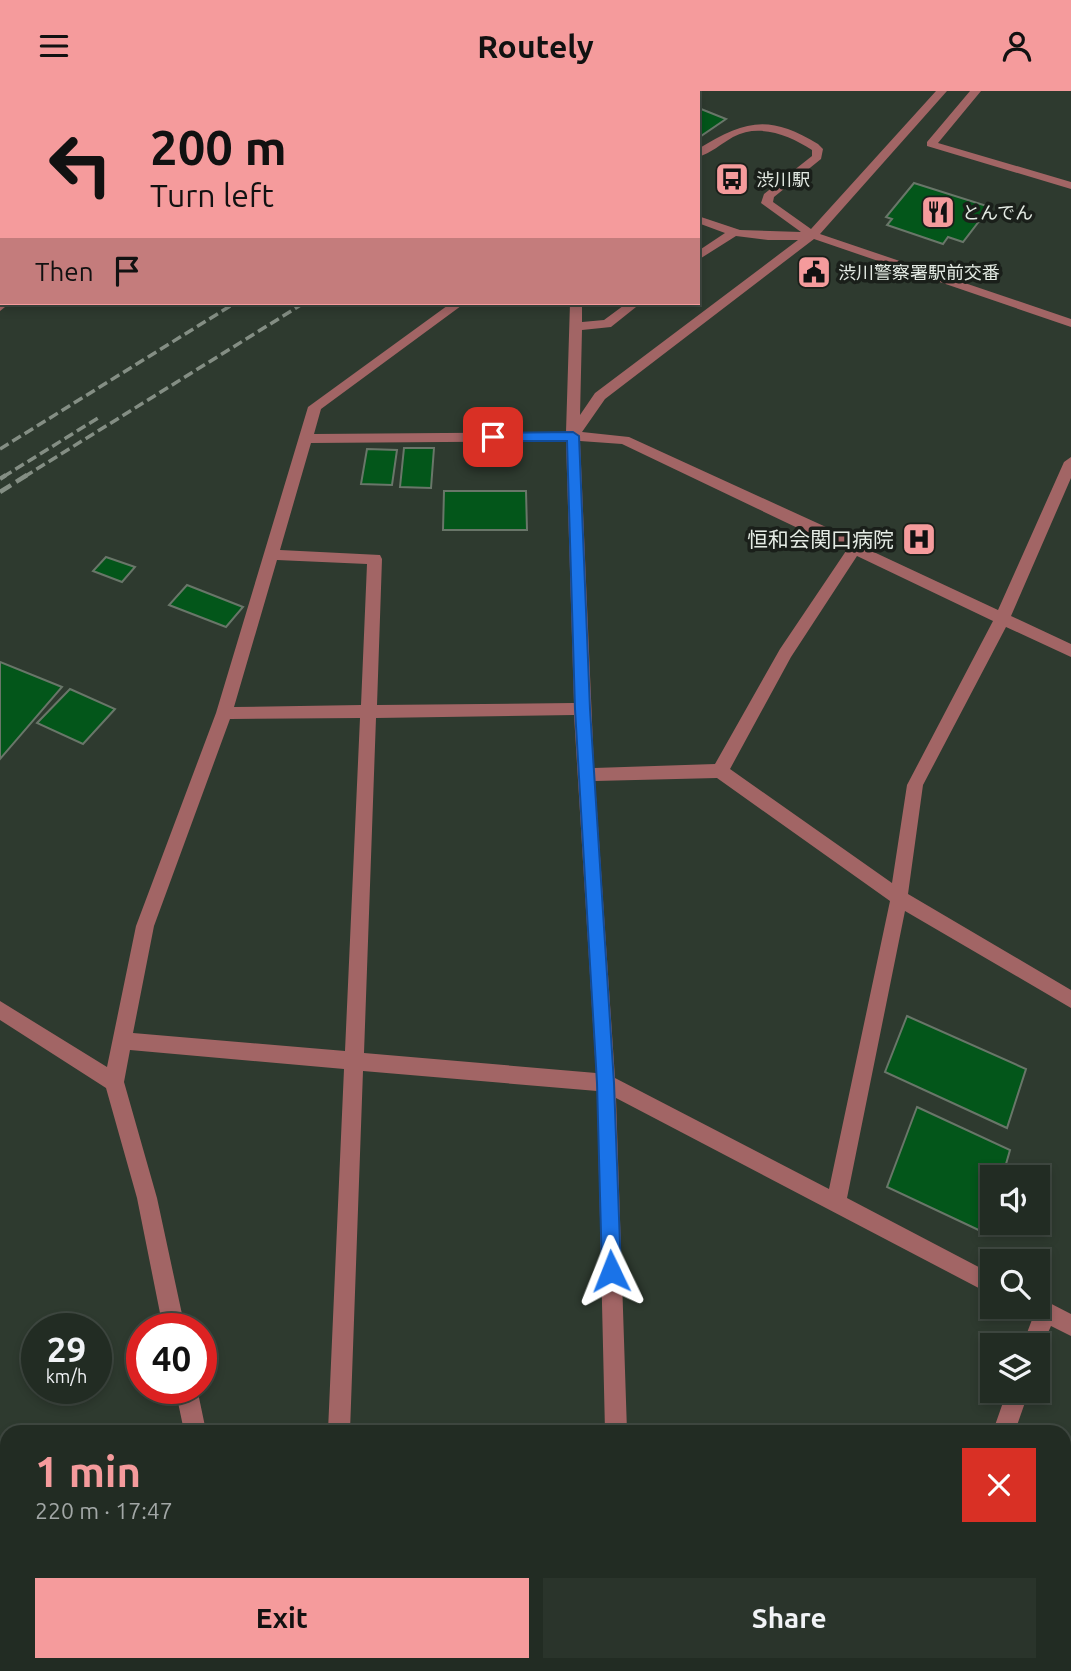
<!DOCTYPE html>
<html lang="en">
<head>
<meta charset="utf-8">
<style>
  body { margin:0; font-family:Ubuntu,"Noto Sans JP",sans-serif; background:#2a342b; color:#f1f3f6; height:100vh; display:flex; flex-direction:column; font-size:26px; white-space:nowrap }
  * { box-sizing:border-box; margin:0 }
  p { font-size:23px; color:#a2a7a6 }
  .icon { flex:none; width:38px; height:38px; fill:none; stroke:currentColor; stroke-width:2; stroke-linecap:round; stroke-linejoin:round }
  .map { position:relative; flex:1; overflow:hidden }
  .drawer { position:absolute; left:0px; top:1334px; width:1071px; height:247px; display:flex; flex-direction:column; background:#222c23; border-radius:21px 21px 0 0; box-shadow:0 4px 10px #0003,0 0 0 2px #3f4841 }
  .drawer>* { flex:none }
  .top-card { position:absolute; left:0px; top:0px; width:700px; height:214px; box-shadow:0 4px 10px #0003,0 0 0 2px #3f4841; background:#f59b9c; color:#111; overflow:hidden }
  .buttons { position:absolute; left:980px; top:1074px; display:grid; gap:14px }
  .buttons a { display:grid; place-items:center; width:70px; height:70px; border-radius:0px; background:#222c23; box-shadow:0 4px 10px #0003,0 0 0 2px #3f4841; font-size:35px }
  .speed { position:absolute; left:21px; top:1222px; display:flex; gap:14px; font-size:35px; font-weight:700; text-align:center }
  .speed>* { display:grid; place-content:center; width:91px; height:91px; border-radius:50%; background:#222c23; box-shadow:0 4px 10px #0003,0 0 0 2px #3f4841; line-height:1 }
  .speed small { font-size:18px; font-weight:400 }
  .speed .limit { border:10px solid #d22; background:#fff; color:#111 }
  .pin { position:absolute; display:grid; place-items:center; width:60px; height:60px; color:#fff; margin:-30px; border-radius:14px; box-shadow:0 4px 10px #0006 }
  .me { position:absolute; width:77px; margin:-38px; rotate:358deg; stroke-linejoin:round; filter:drop-shadow(0 0 5px #0008) }
  .turn { display:flex; align-items:center; gap:24px; height:147px; padding:0 35px; font-size:32px }
  .turn .icon { width:91px; height:91px; stroke-width:2.5 }
  .turn b { display:block; font-size:49px; line-height:60px }
  .then { display:flex; align-items:center; height:66px; padding:0 35px; background:#0003; gap:14px; font-size:26px }
  .round { display:grid; place-items:center; flex:none; width:74px; height:74px; border-radius:0px; background:#2a342b }
  .headline { display:flex; align-items:center; justify-content:space-between; height:119px; padding:0 35px }
  h1 { font-size:42px; font-weight:700; line-height:52px; color:#f59b9c }
  .button { display:flex; gap:14px; margin-top:auto; padding:14px 35px }
  .button a { flex:1; height:80px; border-radius:0px; background:#f59b9c; color:#111; font-size:28px; font-weight:700; line-height:80px; text-align:center }
  .button a+a { background:#2a342b; color:#f1f3f6 }
  header { display:flex; justify-content:space-between; align-items:center; height:91px; padding:0 35px; background:#f59b9c; color:#111; font-size:32px; font-weight:700 }
  .map>svg:first-child { display:block }
</style>
</head>
<body>
<header><svg class="icon" aria-label="menu" viewBox="0 0 24 24"><path d="M4 6h16M4 12h16M4 18h16"/></svg>Routely<svg class="icon" aria-label="person" viewBox="0 0 24 24"><circle cx="12" cy="8" r="4"/><path d="M4 21q1-7 8-7t8 7"/></svg></header>
<div class="map">
<svg width="1071" height="1580" viewBox="0 0 1071 1580">
  <rect width="100%" height="100%" fill="#2e3a2f"/>
  <g fill="none" stroke-linecap="round" stroke-linejoin="round">
    <path fill="#3f8648" fill-rule="evenodd" d="M0,1456L7,1459V1573H77L79,1580H0Z"/>
  </g>
  <path fill="#03561a" stroke="#697669" stroke-width="2" d="M701,18L726,28L698,47V20Z
    M914,92L990,116L963,151L948,146L943,153L887,134L892,128L886,126Z
    M404,357H434L431,397L400,396Z
    M367,358L397,359L392,394L361,393Z
    M444,400H526L527,439H443Z
    M106,466L135,476L122,491L93,480Z
    M187,494L243,516L226,536L169,514Z
    M0,571L62,596L0,668Z
    M70,598L115,618L83,653L37,632Z
    M907,925L1026,978L1007,1037L885,981Z
    M917,1016L1010,1059L1002,1087H992V1117L985,1142L887,1096Z"/>
  <g fill="none" stroke-linecap="round" stroke-linejoin="round">
    <path fill="#a26565" fill-rule="evenodd" d="M70,0H85L86,2H71Z
      M181,0H193L180,2Z
      M449,0H461L448,2Z
      M936,0H947L820,143L1071,228V236L814,148L605,308L582,341L629,346L861,452L863,456L998,519L1064,371L1071,366V387L1011,525L1071,553V566L1006,536L923,694L908,803L1071,899V917L905,820L847,1107L992,1183V1204L616,1007L627,1340H605L597,1000L363,980L350,1340H328L344,978L130,959L124,991L157,1107L185,1237H163L137,1107L106,997L0,929V910L107,976L136,835L216,622L308,316L451,212H465L321,318L314,343L566,341L570,212H582V231L604,229L627,212H641L611,236L582,239L580,324L595,302L798,149H768L736,145L698,169V160L725,142L698,132V125L740,139L801,141L761,112L764,103L812,65V59C789,44 759,32 733,46C721,53 711,62 698,66V58C745,29 769,23 818,53L823,58L821,68L774,106L773,111L811,138ZM566,350L574,612L377,614L382,468L380,464L280,459L311,352ZM580,350L622,353L846,460L780,558L715,673L594,677ZM857,465L993,530L907,694L892,792L730,678L791,566ZM277,469L367,473L361,614L234,616ZM574,624L596,982L364,962L376,627ZM360,627L345,960L133,942L154,835L230,628ZM717,687L890,810L829,1098L615,987L595,690Z
      M970,0H981L938,52L1071,91V98L927,55V51Z
      M0,129H2V136H0Z
      M0,209L2,212H10L0,220Z
      M1038,1206L1071,1223V1245L1051,1235L1038,1264V1255H1022L1033,1226L1027,1224L1024,1216H1038Z
      M175,1297H197L206,1340H184Z
      M1007,1300H1029L1015,1340H993Z
      M227,1573H251L252,1580H228Z
      M565,1573H590L587,1580H562Z
      M614,1573H638V1580H614Z
      M913,1573H937L935,1580H911Z"/>
    <path stroke="#848e84" stroke-width="3.5" stroke-dasharray="10 4.5" stroke-linecap="butt" d="M589,2L592,0
      M625,2L628,0
      M642,2L645,0
      M0,358L235,212
      M3,386L98,327
      M24,386L304,212"/>
    <path stroke="#848e84" stroke-width="4.5" stroke-dasharray="13 6" stroke-linecap="butt" d="M0,388L6,384
      M0,401L27,384"/>
  </g>
  <path fill="#1a73e8" stroke="#114b97" stroke-width="2" d="M573,341L579,345L590,618L614,992L621,1180L618,1186L611,1189L605,1186L602,1180L597,992L575,618L567,350H493L487,346L493,342Z"/>
  <defs>
    <g id="bus-square" transform="scale(1.75)"><rect x="-9" y="-9" width="18" height="18" rx="4" fill="#f59b9c" stroke="#1a1f1a"/><path d="M-5-6H5V4H4V6H2V4H-2V6H-4V4H-5ZM-3.5-4V0h7V-4ZM-3.5 1.2v1.5H-2V1.2ZM2 1.2v1.5H3.5V1.2Z" fill="#111"/></g>
    <g id="restaurant-square" transform="scale(1.75)"><rect x="-9" y="-9" width="18" height="18" rx="4" fill="#f59b9c" stroke="#1a1f1a"/><path d="M-5-6h1v4h1v-4h1v4h1v-4h1v5L-1.5 .5V6h-2V.5L-5-1ZM5-6V6H3V1.5H1.5Q1.5-4 5-6Z" fill="#111"/></g>
    <g id="civic-square" transform="scale(1.75)"><rect x="-9" y="-9" width="18" height="18" rx="4" fill="#f59b9c" stroke="#1a1f1a"/><path d="M-.6-6.5H3V-4.5H.6V-3L4-1V1h2V6H-6V1h2V-1L-.6-3ZM-1.2 2.5V6h2.4V2.5Z" fill="#111"/></g>
    <g id="hospital-square" transform="scale(1.75)"><rect x="-9" y="-9" width="18" height="18" rx="4" fill="#f59b9c" stroke="#1a1f1a"/><path d="M-5-5h3v3.5h4V-5h3V5h-3V1.5h-4V5h-3Z" fill="#111"/></g>
  </defs>
  <g fill-rule="evenodd">
    <use href="#bus-square" x="732" y="88"/>
    <use href="#restaurant-square" x="938" y="121"/>
    <use href="#civic-square" x="814" y="181"/>
    <use href="#hospital-square" x="919" y="448"/>
  </g>
  <g text-anchor="middle" dominant-baseline="central" stroke-width="7" stroke-linejoin="round" paint-order="stroke">
    <g font-size="18" fill="#e4ebe4" stroke="#1a1f1a" text-anchor="start">
      <text x="756" y="88">渋川駅</text>
      <text x="962" y="121">とんでん</text>
      <text x="838" y="181">渋川警察署駅前交番</text>
    </g>
    <g font-size="21" fill="#e4ebe4" stroke="#1a1f1a" text-anchor="end">
      <text x="894" y="448">恒和会関口病院</text>
    </g>
  </g>
</svg>
<div class="buttons">
<a><svg class="icon" aria-label="sound" viewBox="0 0 24 24"><path d="M4 9h4l5-4v14l-5-4H4zM17 9q2 3 0 6"/></svg></a>
<a><svg class="icon" aria-label="search" viewBox="0 0 24 24"><circle cx="10" cy="10" r="6"/><path d="M15 15l6 6"/></svg></a>
<a><svg class="icon" aria-label="layers" viewBox="0 0 24 24"><path d="M12 4l9 5-9 5-9-5zM3 14l9 5 9-5"/></svg></a>
</div>
<div class="speed"><div>29<small>km/h</small></div><div class="limit">40</div></div>
<div class="pin" style="left:493px;top:346px;background:#d93025"><svg class="icon" aria-label="arrive" viewBox="0 0 24 24"><path d="M6 21V4h12l-3 4 3 4H6"/></svg></div>
<svg class="me" style="left:611px;top:1180px" viewBox="-20 -20 40 40"><path d="M0-17L14 15 0 8-14 15z" fill="#1a73e8" stroke="#fff" stroke-width="4"/></svg>
<div class="top-card">
<div class="turn"><svg class="icon" aria-label="left" viewBox="0 0 24 24"><path d="M17 20v-9H6M10 6l-5 5 5 5"/></svg><div><b>200 m</b>Turn left</div></div>
<div class="then">Then<svg class="icon" aria-label="arrive" viewBox="0 0 24 24"><path d="M6 21V4h12l-3 4 3 4H6"/></svg></div>
</div>
<section class="drawer">
<div class="headline"><div><h1>1 min</h1><p>220 m · 17:47</p></div><a class="round" style="background:#d93025;color:#fff"><svg class="icon" aria-label="close" viewBox="0 0 24 24"><path d="M6 6l12 12M18 6L6 18"/></svg></a></div>
<div class="button"><a>Exit</a><a>Share</a></div>
</section>
</div>
</body>
</html>
